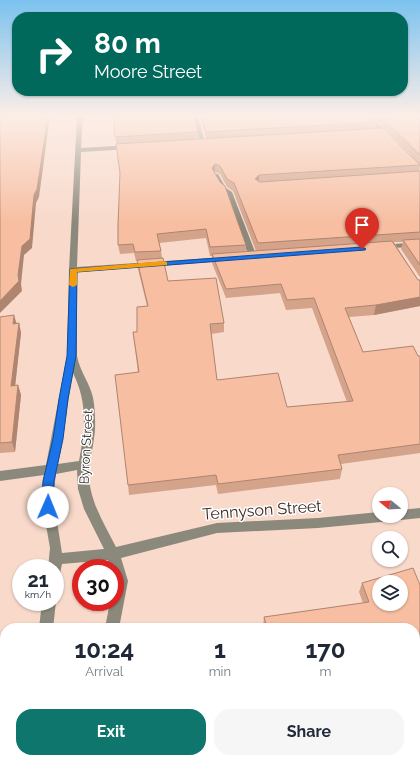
<!DOCTYPE html>
<html lang="en">
<head>
<meta charset="utf-8">
<style>
  body { margin:0; font-family:Raleway,sans-serif; background:#f6f6f7; color:#1f2937; height:100vh; display:flex; flex-direction:column; font-size:15px; white-space:nowrap }
  * { box-sizing:border-box; margin:0 }
  p { font-size:13px; color:#747a83 }
  .icon { flex:none; width:22px; height:22px; fill:none; stroke:currentColor; stroke-width:2; stroke-linecap:round; stroke-linejoin:round }
  .map { position:relative; flex:1; overflow:hidden }
  .sheet { position:absolute; left:0px; top:623px; width:420px; height:140px; display:flex; flex-direction:column; background:#fff; border-radius:16px 16px 0 0; box-shadow:0 1px 3px #0004 }
  .sheet>* { flex:none }
  .top-card { position:absolute; left:12px; top:12px; width:396px; height:84px; border-radius:16px; box-shadow:0 1px 3px #0004; background:#00695c; color:#fff; overflow:hidden }
  .needle { width:26px; rotate:288deg }
  .fabs { position:absolute; left:372px; top:487px; display:grid; gap:8px }
  .fabs a { display:grid; place-items:center; width:36px; height:36px; border-radius:50%; background:#fff; box-shadow:0 1px 3px #0004; font-size:20px }
  .speed { position:absolute; left:12px; top:559px; display:flex; gap:8px; font-size:20px; font-weight:700; text-align:center }
  .speed>* { display:grid; place-content:center; width:52px; height:52px; border-radius:50%; background:#fff; box-shadow:0 1px 3px #0004; line-height:1 }
  .speed small { font-size:10px; font-weight:400 }
  .speed .limit { border:6px solid #d22; background:#fff; color:#111 }
  .pin { position:absolute; display:grid; place-items:center; width:34px; height:34px; color:#fff; margin:-41px -17px; border-radius:50% 50% 50% 0; rotate:-45deg; box-shadow:0 0 4px #0007 }
  .pin .icon { rotate:45deg }
  .me { position:absolute; width:44px; margin:-22px; rotate:1deg; stroke-linejoin:round; filter:drop-shadow(0 0 3px #0008) }
  .turn { display:flex; align-items:center; gap:14px; height:84px; padding:0 16px; font-size:18px }
  .turn .icon { width:52px; height:52px; stroke-width:2.5 }
  .turn b { display:block; font-size:28px; line-height:34px }
  .eta { display:flex; justify-content:space-evenly; align-items:center; height:68px; text-align:center }
  .eta b { font-size:24px; font-weight:700; line-height:28px }
  .primary-button { display:flex; gap:8px; margin-top:auto; padding:8px 16px }
  .primary-button a { flex:1; height:46px; border-radius:16px; background:#0f766e; color:#fff; font-size:16px; font-weight:700; line-height:46px; text-align:center }
  .primary-button a+a { background:#f6f6f7; color:#1f2937 }
  .map>svg:first-child { display:block }
</style>
</head>
<body>
<div class="map">
<svg width="420" height="763" viewBox="0 0 420 763">
  <rect width="100%" height="100%" fill="#f8d9ca"/>
  <g fill="none" stroke-linecap="round" stroke-linejoin="round">
    <path fill="#8b887c" fill-rule="evenodd" d="M77,116H83L81,148L130,145L133,147L130,149L81,152L77,267L225,257L229,259L225,261L77,272V356C80,373 93,387 94,404C95,415 96,427 94,438C93,449 89,460 89,471C88,499 104,523 116,547L217,523L318,518L379,512V516H401V510L420,508V518L401,520L397,519L392,521L318,528L217,533L121,558L128,581L119,628H105L110,602H115V568H110L108,560L62,564L60,574L55,576V568H48L50,548L41,496L44,475L0,481V471L46,465L67,356L69,270ZM73,373C88,403 85,429 79,461L58,464C65,434 67,403 73,373ZM77,470L78,489L84,509L104,549L62,553L53,496L56,474Z
      M192,116H198L205,143L200,142Z
      M365,116H371L391,137V139H387Z
      M214,174H218L226,188L232,192L257,257L256,259H253L249,257L226,193L221,190L213,175Z
      M420,242V246L382,249L378,247L382,245Z
      M55,600L56,602L53,628H39L42,602H55Z
      M5,712V728L0,730V714Z
      M63,758H79L80,759V758H96V763H64Z"/>
  </g>
  <path fill="#d4a38a" fill-rule="evenodd" d="M109,116H193L198,132V139L206,138L200,116H371L377,122L376,128L413,157L372,116H420V166L419,172L420,171V277L401,249L403,242H394L418,280H420V306L374,315L349,317L363,352L420,356V453L341,464L342,469L340,479L218,494L216,485L129,495L128,485L138,373L133,332H137L147,306L138,269L137,261H136L134,253L120,254L118,245L120,174L114,124V118H109ZM215,172L220,174L227,187L233,191L256,251L246,252V245L214,173ZM206,238L210,256H212V263L226,298L280,293L286,310L312,308L347,402L287,407L217,380L211,334L224,332V323L168,281L162,258L161,251L159,243Z
    M0,317L17,323H19L21,333L15,386L18,385L21,395L15,452L0,453Z
    M362,583L420,585V726L415,727V628H263V626L264,617L363,603L359,592Z
    M331,758H387L389,763H333Z"/>
  <path fill="#ad8571" d="M48,116H50L39,197L36,203L32,248L24,255L21,284L22,291L0,313V301L18,275L22,246L34,195Z
    M215,164V172L212,176V168Z
    M259,175V184L255,179Z
    M420,297V306L374,315L376,305Z
    M14,315L17,325L13,324Z
    M19,323L21,333L14,396L11,386Z
    M18,385L21,395L15,452L12,442Z"/>
  <path fill="#f7bea1" stroke="#ad8571" fill-rule="evenodd" d="M0,116H48L37,189L34,195L30,239L22,246L18,275L19,281L0,301Z
    M114,116H193L198,132L115,137L114,124Z
    M202,116H371L377,122L206,132Z
    M381,116H420V155Z
    M383,128L420,165L259,175L255,179L260,182L420,171V232L258,243L234,183L227,179L220,166L215,164L212,168L220,182L225,186L246,245L210,247L206,229L157,234L161,251L135,252L133,244L118,245V225L120,173L116,144Z
    M420,239V265L403,240Z
    M392,241L418,280H420V297L376,305L345,308L363,352L413,346L418,356H420V444L338,455L342,469L218,484L216,475L128,485L115,375L139,372L133,332H137V307L148,306L137,260L163,258L168,281L216,278L224,323L210,324L217,380L278,373L287,407L353,401L314,298L287,300L281,284L226,289L212,254Z
    M14,315L13,324L19,323L11,386L18,385L12,442L0,443V317Z
    M413,568L420,585V720L415,721V628H267L264,617L369,602L362,583ZM379,582H401V604H379Z
    M157,758H257L258,763H157Z
    M336,758H387L389,763H338Z"/>
  <linearGradient id="sky" x2="0" y2="1"><stop stop-color="#7bc2ef"/><stop offset="0.52" stop-color="#fceee7"/><stop offset="1" stop-color="#fceee7" stop-opacity="0"/></linearGradient>
  <rect width="420" height="223" fill="url(#sky)"/>
  <path fill="#1a73e8" stroke="#114b97" d="M362,247L366,249L365,250L77,272L76,356L68,399L63,439L54,481L53,507L52,511L48,512L44,511L42,507L43,481L53,439L59,399L67,356L70,269Z"/>
  <path fill="#f59e0b" d="M164,261L167,262V265L77,272V285L73,287L69,285L70,269Z"/>
  <g text-anchor="middle" dominant-baseline="central" stroke-width="3" stroke-linejoin="round" paint-order="stroke">
    <g font-size="13" fill="#352924" stroke="#fff">
      <text transform="translate(86 447) rotate(-87)">Byron Street</text>
    </g>
    <g font-size="16" fill="#352924" stroke="#fff">
      <text transform="translate(262 510) rotate(-4)">Tennyson Street</text>
    </g>
  </g>
</svg>
<div class="fabs">
<a><svg class="needle" viewBox="-14 -14 28 28"><path d="M0-13l5 13h-10z" fill="#e53935"/><path d="M0 13l5-13h-10z" fill="#747a83"/></svg></a>
<a><svg class="icon" aria-label="search" viewBox="0 0 24 24"><circle cx="10" cy="10" r="6"/><path d="M15 15l6 6"/></svg></a>
<a><svg class="icon" aria-label="layers" viewBox="0 0 24 24"><path d="M12 4l9 5-9 5-9-5zM3 14l9 5 9-5"/></svg></a>
</div>
<div class="speed"><div>21<small>km/h</small></div><div class="limit">30</div></div>
<div class="pin" style="left:362px;top:249px;background:#d93025"><svg class="icon" aria-label="arrive" viewBox="0 0 24 24"><path d="M6 21V4h12l-3 4 3 4H6"/></svg></div>
<svg class="me" style="left:48px;top:507px" viewBox="-20 -20 40 40"><circle r="19" fill="#fff"/><path d="M0-13L10 11 0 6-10 11z" fill="#1a73e8"/></svg>
<div class="top-card">
<div class="turn"><svg class="icon" aria-label="right" viewBox="0 0 24 24"><path d="M7 20v-9h11M14 6l5 5-5 5"/></svg><div><b>80 m</b>Moore Street</div></div>
</div>
<section class="sheet">
<div class="eta">
<div><b>10:24</b><p>Arrival</p></div>
<div><b>1</b><p>min</p></div>
<div><b>170</b><p>m</p></div>
</div>
<div class="primary-button"><a>Exit</a><a>Share</a></div>
</section>
</div>
</body>
</html>
